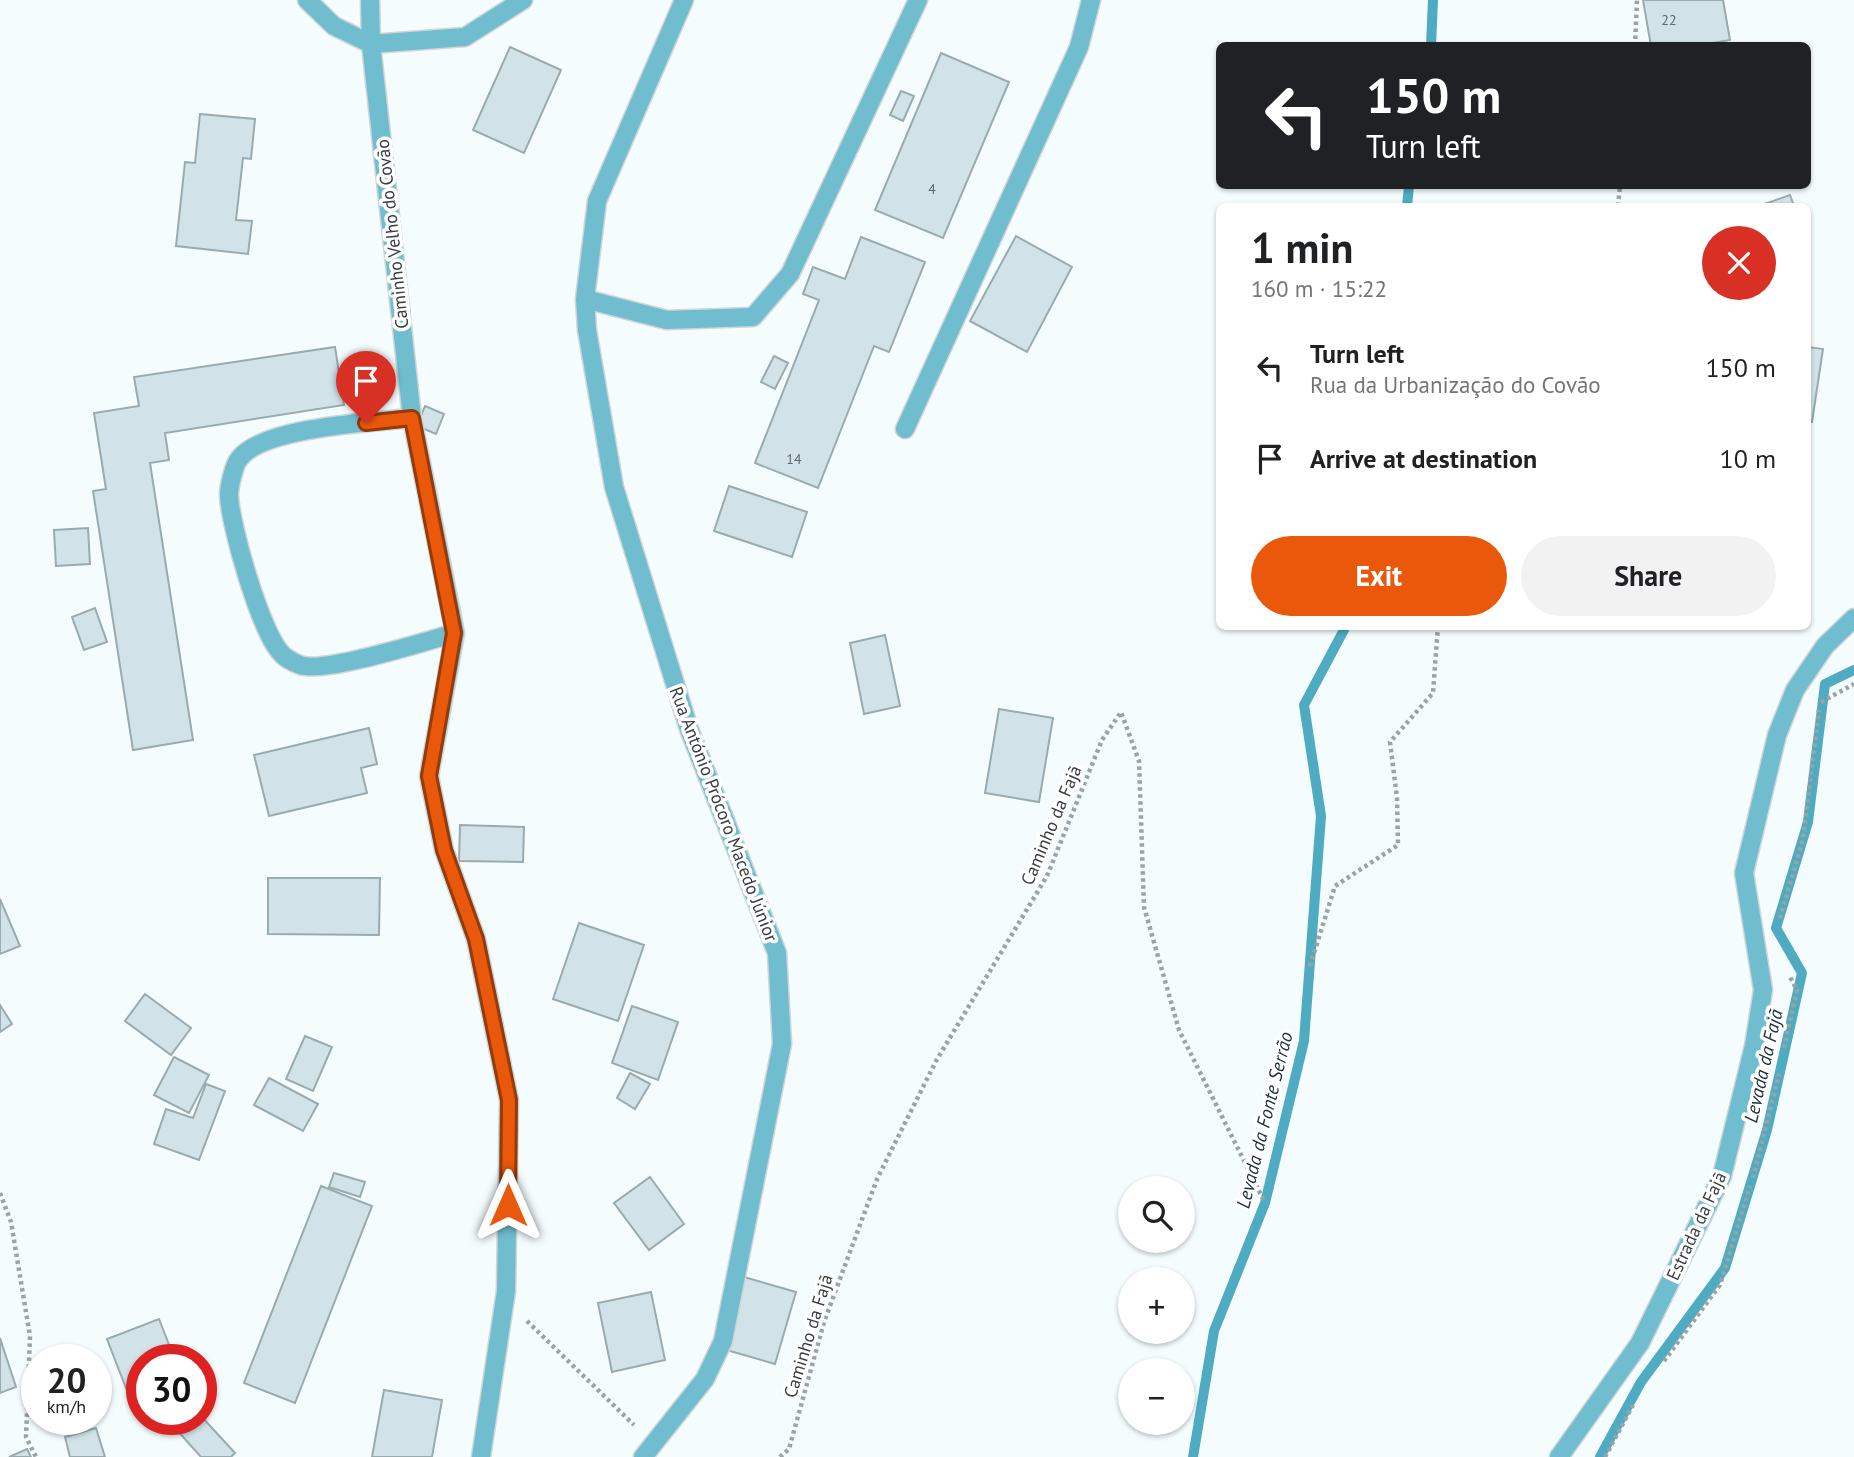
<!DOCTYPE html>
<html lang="en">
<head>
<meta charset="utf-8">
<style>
  body { margin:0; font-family:"PT Sans",sans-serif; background:#f2f2f2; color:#202124; height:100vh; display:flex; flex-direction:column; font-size:26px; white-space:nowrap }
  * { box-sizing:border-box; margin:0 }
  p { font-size:23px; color:#757577 }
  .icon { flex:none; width:38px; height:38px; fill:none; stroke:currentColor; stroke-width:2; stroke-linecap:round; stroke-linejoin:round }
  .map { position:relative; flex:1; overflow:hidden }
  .drawer { position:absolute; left:1216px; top:203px; width:595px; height:427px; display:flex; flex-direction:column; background:#fff; border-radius:10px; box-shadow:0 2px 5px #0004 }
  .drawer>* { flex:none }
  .guide { position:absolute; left:1216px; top:42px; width:595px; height:147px; border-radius:10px; box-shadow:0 2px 5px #0004; background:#202124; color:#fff; overflow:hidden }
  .tools { position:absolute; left:1118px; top:1176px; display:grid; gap:14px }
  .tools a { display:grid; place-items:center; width:77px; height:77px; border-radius:50%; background:#fff; box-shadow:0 2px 5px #0004; font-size:35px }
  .speed { position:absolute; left:21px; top:1344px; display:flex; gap:14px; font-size:35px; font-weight:700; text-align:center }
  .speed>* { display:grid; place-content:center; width:91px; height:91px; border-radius:50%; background:#fff; box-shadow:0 2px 5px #0004; line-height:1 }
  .speed small { font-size:18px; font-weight:400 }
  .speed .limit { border:10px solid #d22; background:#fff; color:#111 }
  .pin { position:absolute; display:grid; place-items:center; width:60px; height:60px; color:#fff; margin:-72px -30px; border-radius:50% 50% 50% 0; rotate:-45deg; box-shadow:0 0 7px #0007 }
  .pin .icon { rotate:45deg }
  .me { position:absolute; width:77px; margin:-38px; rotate:0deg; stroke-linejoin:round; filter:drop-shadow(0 0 5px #0008) }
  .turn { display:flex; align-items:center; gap:24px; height:147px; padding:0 35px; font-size:32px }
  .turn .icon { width:91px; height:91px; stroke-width:2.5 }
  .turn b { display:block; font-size:49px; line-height:60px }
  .round { display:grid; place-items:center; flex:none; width:74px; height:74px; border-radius:37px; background:#f2f2f2 }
  .overview { display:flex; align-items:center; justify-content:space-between; height:119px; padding:0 35px }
  h1 { font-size:42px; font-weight:800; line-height:52px }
  .action { display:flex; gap:14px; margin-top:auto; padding:14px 35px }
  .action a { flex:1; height:80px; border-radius:42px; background:#ea580c; color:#fff; font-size:28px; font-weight:800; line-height:80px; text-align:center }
  .action a+a { background:#f2f2f2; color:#202124 }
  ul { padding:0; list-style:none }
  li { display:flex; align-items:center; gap:21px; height:91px; padding:0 35px }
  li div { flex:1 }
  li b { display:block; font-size:26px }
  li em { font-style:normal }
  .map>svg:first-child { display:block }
</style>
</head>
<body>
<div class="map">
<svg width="1854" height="1457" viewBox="0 0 1854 1457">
  <rect width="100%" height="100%" fill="#f4fcfe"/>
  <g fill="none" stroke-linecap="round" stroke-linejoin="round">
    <path stroke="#4eabc1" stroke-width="10" d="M1431,46L1433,0
      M1407,206L1409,186
      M1193,1457L1214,1331L1265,1203L1304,1041L1321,816L1304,705L1346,626
      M1600,1457L1641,1382L1725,1268L1767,1130L1802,973L1776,928L1808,822L1825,684L1854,670"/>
  </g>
  <path fill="#d1e3e8" stroke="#99abaf" stroke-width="2" d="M1643,0H1723L1730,40L1695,46H1651Z
    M510,47L561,70L524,153L473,130Z
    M941,53L1009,82L943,238L875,210Z
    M901,91L914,96L903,121L890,115Z
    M200,114L255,119L251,159L243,158L236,220L252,221L248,254L176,246L185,162L195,163Z
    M1790,195L1794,206H1759Z
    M1016,236L1072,267L1027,352L970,321Z
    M861,237L925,262L889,352L874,346L818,488L755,463L819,300L803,294L813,267L845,279Z
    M335,347L344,405L165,433L169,460L150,463L193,740L133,750L93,491L106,489L94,413L139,406L134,377Z
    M1808,347L1823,349L1812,422L1808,421Z
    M774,356L788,363L775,389L761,382Z
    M425,406L444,414L436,434L417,426Z
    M729,486L807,512L792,557L714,531Z
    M88,528L90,564L56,566L54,530Z
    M95,608L107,642L84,650L72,617Z
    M885,635L900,706L864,714L850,643Z
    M999,709L1053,718L1039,802L985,793Z
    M369,728L377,764L361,768L367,793L269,816L254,755Z
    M460,825L524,827L523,862L459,861Z
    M268,878H380L379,935L268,934Z
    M0,899L20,946L0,954Z
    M579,923L644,945L618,1021L553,999Z
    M145,994L191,1028L171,1055L125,1021Z
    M0,1005L12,1024L0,1032Z
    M632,1006L678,1022L658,1080L612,1063Z
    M305,1036L332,1047L313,1091L286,1079Z
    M174,1057L209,1075L189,1113L154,1095Z
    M630,1073L650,1084L635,1109L617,1098Z
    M269,1078L318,1104L303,1131L254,1105Z
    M206,1084L225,1091L199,1160L154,1144L166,1109L193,1118Z
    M334,1173L365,1182L360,1197L329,1187Z
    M650,1177L684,1224L649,1250L614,1203Z
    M321,1186L372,1206L295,1403L244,1383Z
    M744,1277L796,1292L775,1364L723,1349Z
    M651,1292L665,1360L612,1372L598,1303Z
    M159,1319L175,1360H142V1391L129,1396L107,1339Z
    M0,1338L16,1387L0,1393Z
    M384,1390L442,1400L432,1457H372Z
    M201,1416L235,1453L231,1457H201L175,1428L184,1419H201Z
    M96,1428L105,1457H70L65,1437Z
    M27,1449L31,1457H9Z"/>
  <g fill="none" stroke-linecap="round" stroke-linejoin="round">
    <g stroke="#ced6d8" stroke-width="21">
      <path id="minor" d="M307,0L334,26L371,44L465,37L523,0
        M370,0L371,44L412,418L455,633L429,776L444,850L476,939L509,1100L506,1291L481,1457
        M585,299L667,320L753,317L790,274L918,0
        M412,418C373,422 262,427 239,459C234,465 229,487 229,495C230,525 261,634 282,654C285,658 295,663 300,665C324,674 426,641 455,633
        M905,429L1079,47L1091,0
        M643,1457L705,1379L723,1341L782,1044L777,953L689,729L614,487L587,330L585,299L597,201L684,0
        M1559,1457L1640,1343L1722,1176L1754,1046L1763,990L1744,873L1777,735L1795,690L1825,646L1854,618"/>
    </g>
    <path stroke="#9ba3a5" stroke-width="4.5" stroke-dasharray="3.5 3.5" stroke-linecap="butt" d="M1635,46L1637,0
      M1618,206L1620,186
      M1821,702L1854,684
      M1780,918L1803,839L1819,710
      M1310,966L1335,886L1398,845L1397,798L1390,742L1433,693L1438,626
      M1784,1048L1797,990L1790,977
      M1753,1178L1779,1074
      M0,1193L11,1222L30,1336L26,1437L36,1457
      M527,1321L634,1425
      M1664,1361L1720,1285L1750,1186
      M780,1457L789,1449L824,1322L877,1179L936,1061L1047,876L1102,740L1121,712L1139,761L1144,907L1179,1030L1265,1203
      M1605,1457L1633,1405"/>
    <use href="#minor" stroke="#70bdd0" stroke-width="18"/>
  </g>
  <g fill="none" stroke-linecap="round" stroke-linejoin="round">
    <g stroke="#983908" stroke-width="18">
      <path id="route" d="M366,423L412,418L454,633L429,776L444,850L476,939L509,1100L508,1205"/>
    </g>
    <use href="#route" stroke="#ea580c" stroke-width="12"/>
  </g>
  <g text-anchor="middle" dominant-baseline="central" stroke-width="7" stroke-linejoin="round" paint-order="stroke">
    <g font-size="14" fill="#5e676a">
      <text x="1669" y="20">22</text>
      <text x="932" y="189">4</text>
      <text x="794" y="459">14</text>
    </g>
    <g font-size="18" fill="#373e40" stroke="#fff">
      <text transform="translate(392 234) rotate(-96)">Caminho Velho do Covão</text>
      <text transform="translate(724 814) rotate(69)">Rua António Prócoro Macedo Júnior</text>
      <text transform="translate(1051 825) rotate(-67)">Caminho da Fajã</text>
      <text transform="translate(1696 1226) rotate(-65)">Estrada da Fajã</text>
      <text transform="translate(808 1336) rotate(-73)">Caminho da Fajã</text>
    </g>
    <g font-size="19" font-style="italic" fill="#1a3036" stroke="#fff">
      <text transform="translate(1763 1066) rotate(-77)">Levada da Fajã</text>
      <text transform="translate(1264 1120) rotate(-76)">Levada da Fonte Serrão</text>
    </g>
  </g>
</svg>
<div class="tools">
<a><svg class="icon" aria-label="search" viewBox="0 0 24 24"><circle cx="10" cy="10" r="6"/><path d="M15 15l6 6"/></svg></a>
<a>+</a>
<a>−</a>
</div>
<div class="speed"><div>20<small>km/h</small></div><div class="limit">30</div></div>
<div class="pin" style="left:366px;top:423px;background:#d93025"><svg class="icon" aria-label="arrive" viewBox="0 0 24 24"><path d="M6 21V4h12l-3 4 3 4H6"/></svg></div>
<svg class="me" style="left:508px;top:1205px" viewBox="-20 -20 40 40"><path d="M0-17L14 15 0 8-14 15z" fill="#ea580c" stroke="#fff" stroke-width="4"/></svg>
<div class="guide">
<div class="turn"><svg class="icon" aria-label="left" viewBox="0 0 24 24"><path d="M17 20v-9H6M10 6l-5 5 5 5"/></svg><div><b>150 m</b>Turn left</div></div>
</div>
<section class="drawer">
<div class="overview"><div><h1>1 min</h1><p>160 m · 15:22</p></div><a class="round" style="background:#d93025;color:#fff"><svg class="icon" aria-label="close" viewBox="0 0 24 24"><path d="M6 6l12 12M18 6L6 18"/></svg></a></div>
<ul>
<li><svg class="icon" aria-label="left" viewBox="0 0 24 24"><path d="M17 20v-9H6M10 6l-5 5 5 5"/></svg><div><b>Turn left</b><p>Rua da Urbanização do Covão</p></div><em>150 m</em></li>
<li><svg class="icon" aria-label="arrive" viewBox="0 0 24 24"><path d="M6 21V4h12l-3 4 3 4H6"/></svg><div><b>Arrive at destination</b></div><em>10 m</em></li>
</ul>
<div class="action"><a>Exit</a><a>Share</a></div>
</section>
</div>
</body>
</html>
